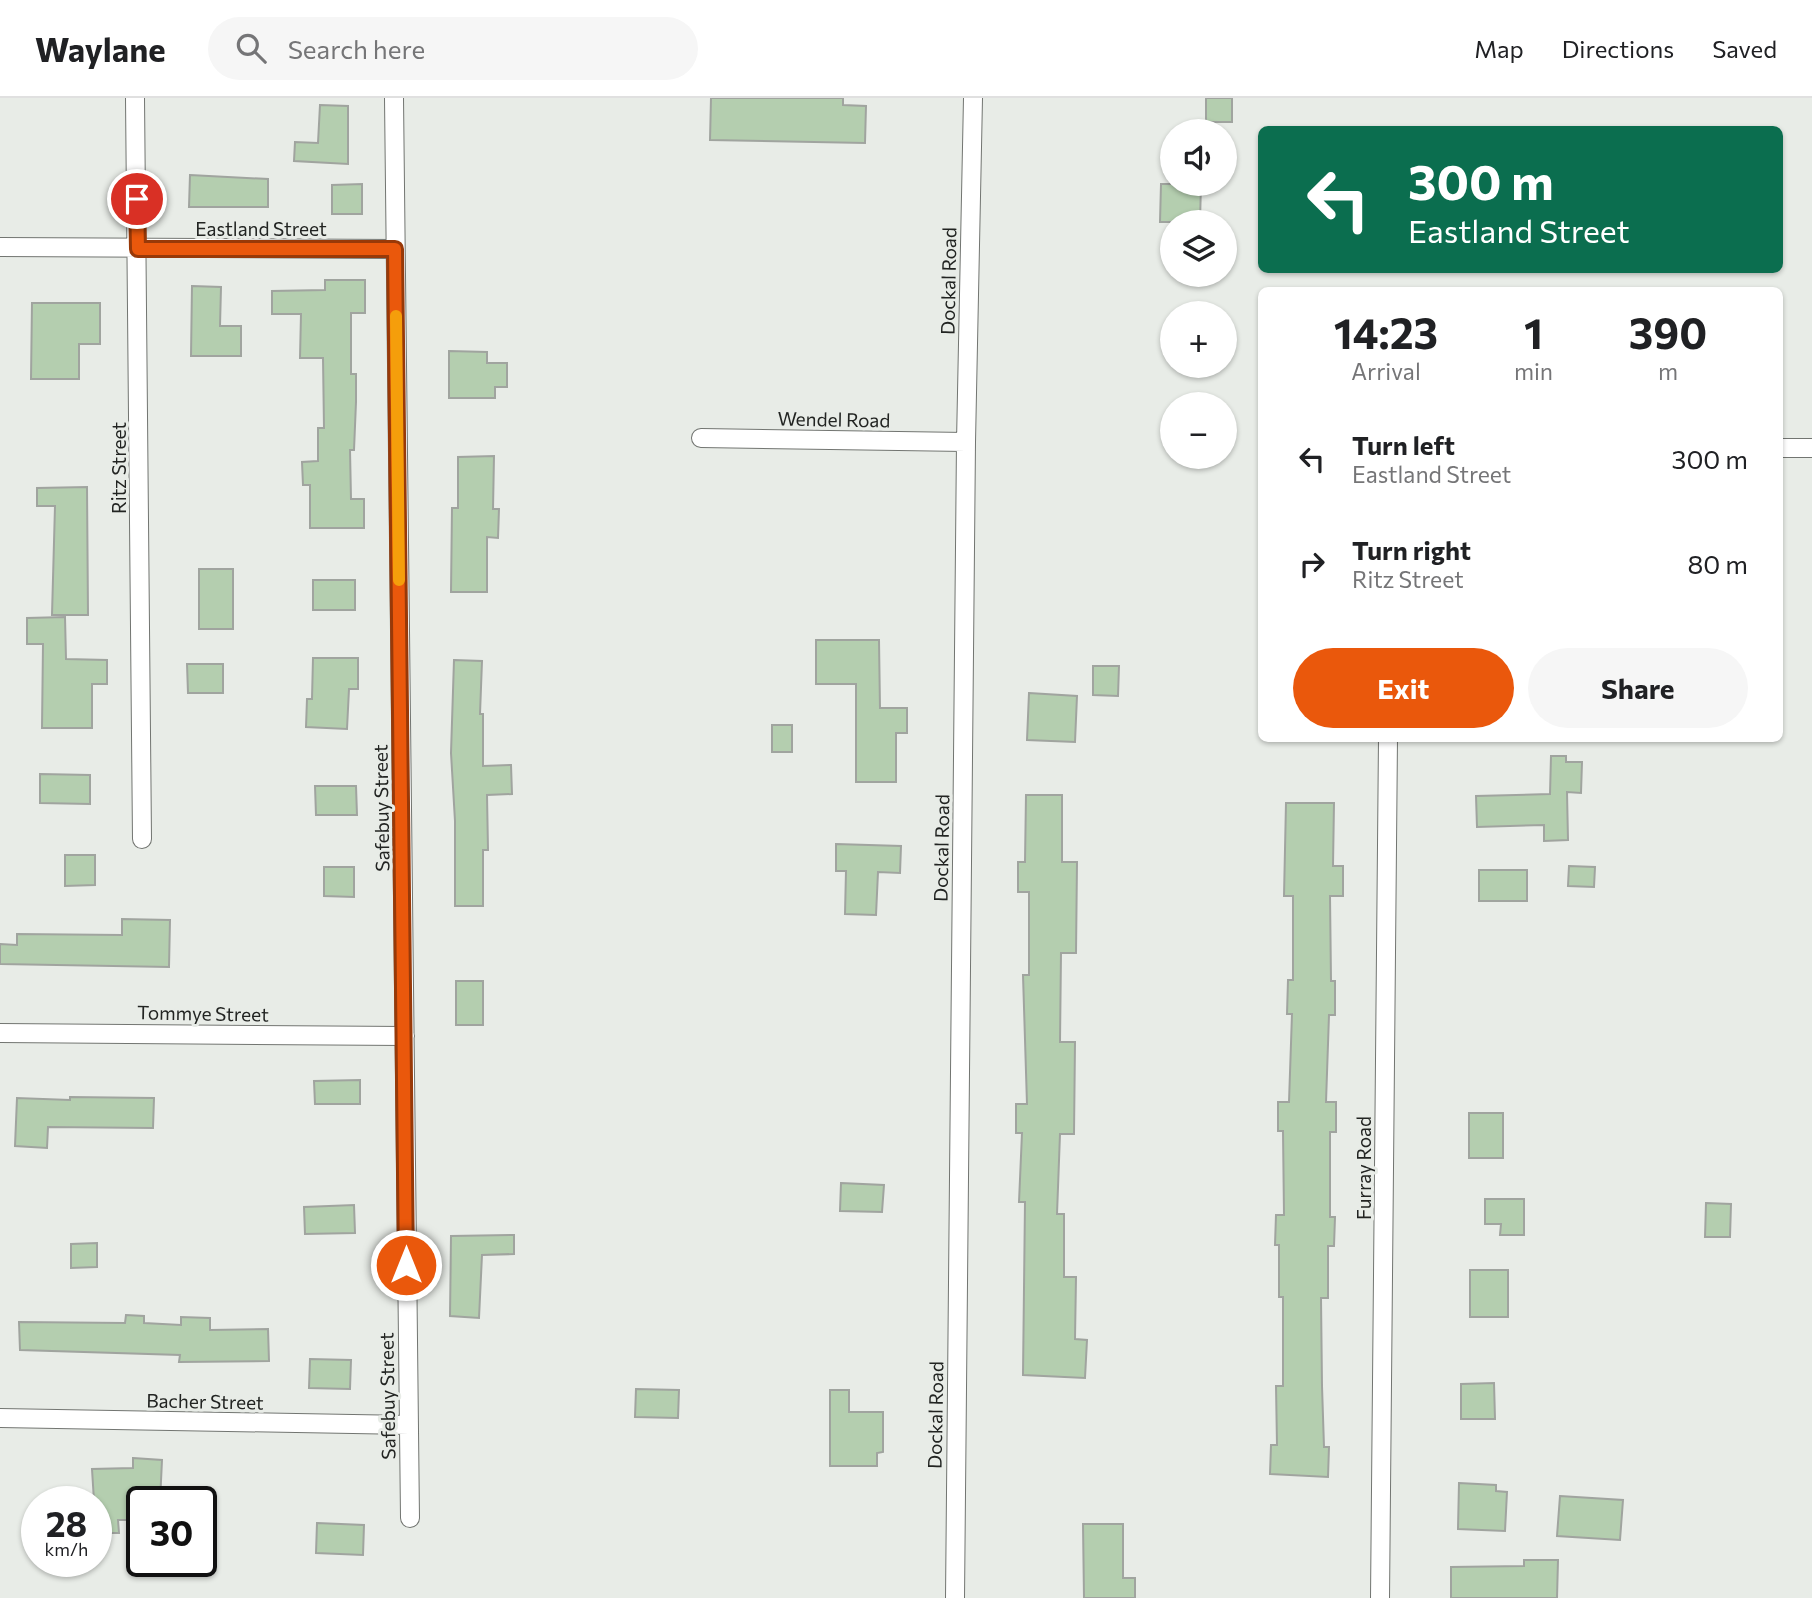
<!DOCTYPE html>
<html lang="en">
<head>
<meta charset="utf-8">
<style>
  body { margin:0; font-family:Commissioner,sans-serif; background:#f6f6f6; color:#202124; height:100vh; display:flex; flex-direction:column; font-size:26px; white-space:nowrap }
  * { box-sizing:border-box; margin:0 }
  p { font-size:23px; color:#757577 }
  .icon { flex:none; width:38px; height:38px; fill:none; stroke:currentColor; stroke-width:2; stroke-linecap:round; stroke-linejoin:round }
  .map { position:relative; flex:1; overflow:hidden }
  .details { position:absolute; left:1258px; top:189px; width:525px; height:455px; display:flex; flex-direction:column; background:#fff; border-radius:10px; box-shadow:0 2px 5px #0004 }
  .details>* { flex:none }
  .banner { position:absolute; left:1258px; top:28px; width:525px; height:147px; border-radius:10px; box-shadow:0 2px 5px #0004; background:#0b6e4f; color:#fff; overflow:hidden }
  .controls { position:absolute; left:1160px; top:21px; display:grid; gap:14px }
  .controls a { display:grid; place-items:center; width:77px; height:77px; border-radius:50%; background:#fff; box-shadow:0 2px 5px #0004; font-size:35px }
  .speed { position:absolute; left:21px; top:1388px; display:flex; gap:14px; font-size:35px; font-weight:700; text-align:center }
  .speed>* { display:grid; place-content:center; width:91px; height:91px; border-radius:50%; background:#fff; box-shadow:0 2px 5px #0004; line-height:1 }
  .speed small { font-size:18px; font-weight:400 }
  .speed .limit { border:4px solid #111; border-radius:10px; background:#fff; color:#111 }
  .pin { position:absolute; display:grid; place-items:center; width:60px; height:60px; color:#fff; margin:-30px; border:4px solid #fff; border-radius:50%; box-shadow:0 2px 7px #0007 }
  .me { position:absolute; width:77px; margin:-38px; rotate:0deg; stroke-linejoin:round; filter:drop-shadow(0 0 5px #0008) }
  .turn { display:flex; align-items:center; gap:24px; height:147px; padding:0 35px; font-size:32px }
  .turn .icon { width:91px; height:91px; stroke-width:2.5 }
  .turn b { display:block; font-size:49px; line-height:60px }
  .eta { display:flex; justify-content:space-evenly; align-items:center; height:119px; text-align:center }
  .eta b { font-size:42px; font-weight:700; line-height:49px }
  .action { display:flex; gap:14px; margin-top:auto; padding:14px 35px }
  .action a { flex:1; height:80px; border-radius:42px; background:#ea580c; color:#fff; font-size:28px; font-weight:700; line-height:80px; text-align:center }
  .action a+a { background:#f6f6f6; color:#202124 }
  ul { padding:0; list-style:none }
  li { display:flex; align-items:center; gap:21px; height:105px; padding:0 35px }
  li div { flex:1 }
  li b { display:block; font-size:26px }
  li em { font-style:normal }
  header { display:flex; align-items:center; gap:42px; box-sizing:border-box; height:98px; padding:0 35px; background:#fff; border-bottom:2px solid #e0e0e0 }
  header strong { font-size:33px }
  nav { display:flex; gap:38px; margin-inline-start:auto; font-size:24px }
  .search { width:490px; height:63px; background:#f6f6f6; display:flex; align-items:center; gap:18px; box-sizing:border-box; padding:0 24px; border-radius:38px; color:#757577; font-size:26px }
  .map>svg:first-child { display:block }
</style>
</head>
<body>
<header>
<strong>Waylane</strong>
<div class="search"><svg class="icon" aria-label="search" viewBox="0 0 24 24"><circle cx="10" cy="10" r="6"/><path d="M15 15l6 6"/></svg>Search here</div>
<nav><a>Map</a><a>Directions</a><a>Saved</a></nav>
</header>
<div class="map">
<svg width="1812" height="1500" viewBox="0 0 1812 1500">
  <rect width="100%" height="100%" fill="#e8ece7"/>
  <path fill="#b4ceaf" stroke="#a0a49f" stroke-width="2" d="M711,0H843V7L866,8L865,45L710,42Z
    M1206,0H1232V24H1206Z
    M320,7L348,8V66L294,63L295,44L318,45Z
    M190,77L268,81V109H189Z
    M362,86V116H332V87Z
    M1161,86H1201L1200,124H1160Z
    M325,182H365V215H351V276H356V304L354,352H350L351,401H364V430H310V387H303L302,364L318,363V330H324L323,260H300L301,216H272V193L325,192Z
    M192,188L221,189L220,228H241V258H191Z
    M32,205H100V246H79V281H31Z
    M449,253L487,254V265H507V289H495V300H449Z
    M494,358L493,411H499L498,440L487,439V494H451L452,410H458V359Z
    M87,389L88,517H52L55,408H37V390Z
    M199,471H233V531H199Z
    M313,482H355V512H313Z
    M65,519L66,561L107,562V586H92V630H42L43,546H27V520Z
    M816,542H879L880,610H907V635H896V684H856V586H816Z
    M313,560H358V591H349L347,631L306,629L307,601H312Z
    M454,562L482,563L480,616H483V668L511,667L512,696L487,697L488,752H483V808H455V723L451,655Z
    M187,566H223V595H188Z
    M1093,568H1119L1118,598L1093,597Z
    M1029,595L1077,598L1075,644L1027,642Z
    M772,627H792V654H772Z
    M1551,658H1566V664H1582L1581,695L1567,694L1568,742L1544,743V727L1477,729L1476,698L1550,696Z
    M40,676L90,677V706L40,705Z
    M315,688H356L357,717H316Z
    M1026,697H1062V764H1077L1076,855H1061L1060,944H1075L1074,1036H1060L1057,1116H1064V1179H1076L1075,1241L1087,1242L1085,1280L1023,1277L1025,1104H1019L1022,1035H1016V1006H1027L1023,877H1029V794H1018V764H1025Z
    M1286,705H1334L1333,768H1343V798H1330L1331,883H1335V917H1329L1326,1004H1336V1034H1330V1119H1335L1334,1148H1328V1200H1321L1322,1288L1324,1349H1329L1328,1379L1270,1376L1271,1347H1277L1276,1288H1283V1199H1279V1147H1275L1276,1117H1284L1283,1033H1278V1004H1289L1292,916H1287L1288,882H1293V798H1284Z
    M836,746L901,748L900,775L878,774L876,817L845,816L846,773H836Z
    M65,757H95V787L65,788Z
    M1569,768L1595,769L1594,789L1568,788Z
    M324,769H354V799L324,798Z
    M1479,772H1527V803H1479Z
    M122,821L170,822L169,869L0,866V846L17,847V836L122,837Z
    M456,883H483V927H456Z
    M360,982V1006H315L314,983Z
    M70,999L154,1000L153,1030L48,1029L47,1050L15,1048L17,1000L70,1002Z
    M1469,1015H1503V1060H1469Z
    M841,1085L884,1087L882,1114L840,1113Z
    M1485,1101H1524V1137H1500L1501,1126H1485Z
    M1706,1105L1731,1106L1730,1139H1705Z
    M354,1107L355,1135L305,1136L304,1109Z
    M514,1137V1156L482,1157L479,1220L450,1218L451,1138Z
    M97,1145V1169L71,1170V1146Z
    M1470,1172H1508V1219H1470Z
    M126,1217L144,1218V1225L181,1227V1219L210,1220V1232L268,1231L269,1263L179,1264L180,1257L20,1252L19,1224L125,1225Z
    M310,1261L351,1262L350,1291L309,1290Z
    M1494,1285L1495,1321H1461V1286Z
    M636,1291L679,1292L678,1320L635,1319Z
    M830,1292H849V1314H883V1354L877,1355V1368H830Z
    M133,1360L162,1362L160,1404H142V1408H131V1422H118L119,1435H96L92,1371L133,1370Z
    M1459,1385L1496,1387V1393L1507,1394L1505,1433L1458,1431Z
    M1560,1398L1623,1402L1620,1442L1557,1438Z
    M317,1425L364,1427L363,1457L316,1455Z
    M1083,1426H1123V1480H1135V1500H1084Z
    M1524,1462H1558L1557,1500H1451V1469L1524,1468Z"/>
  <g fill="none" stroke-linecap="round" stroke-linejoin="round">
    <g stroke="#727571" stroke-width="20">
      <path id="minor" d="M135,0L142,741
        M394,0L410,1420
        M0,149L395,151
        M701,340L966,344
        M1780,350H1812
        M0,935L405,938
        M0,1320L409,1327
        M955,1500L966,344L973,0
        M1380,1500L1388,640"/>
    </g>
    <use href="#minor" stroke="#fff" stroke-width="18"/>
  </g>
  <g fill="none" stroke-linecap="round" stroke-linejoin="round">
    <g stroke="#983908" stroke-width="18">
      <path id="route" d="M137,101L138,151H395L406,1167"/>
    </g>
    <use href="#route" stroke="#ea580c" stroke-width="12"/>
    <path stroke="#f59e0b" stroke-width="12" d="M396,218L399,482"/>
  </g>
  <g text-anchor="middle" dominant-baseline="central" stroke-width="6" stroke-linejoin="round" paint-order="stroke">
    <g font-size="19" fill="#222422" stroke="#e8ece7">
      <text x="261" y="130">Eastland Street</text>
      <text transform="translate(948 183) rotate(-89)">Dockal Road</text>
      <text transform="translate(834 321) rotate(1)">Wendel Road</text>
      <text transform="translate(118 370) rotate(-90)">Ritz Street</text>
      <text transform="translate(381 710) rotate(-91)">Safebuy Street</text>
      <text transform="translate(941 750) rotate(-89)">Dockal Road</text>
      <text transform="translate(203 915) rotate(1)">Tommye Street</text>
      <text transform="translate(1363 1070) rotate(-90)">Furray Road</text>
      <text transform="translate(387 1298) rotate(-91)">Safebuy Street</text>
      <text transform="translate(205 1303) rotate(1)">Bacher Street</text>
      <text transform="translate(935 1317) rotate(-89)">Dockal Road</text>
    </g>
  </g>
</svg>
<div class="controls">
<a><svg class="icon" aria-label="sound" viewBox="0 0 24 24"><path d="M4 9h4l5-4v14l-5-4H4zM17 9q2 3 0 6"/></svg></a>
<a><svg class="icon" aria-label="layers" viewBox="0 0 24 24"><path d="M12 4l9 5-9 5-9-5zM3 14l9 5 9-5"/></svg></a>
<a>+</a>
<a>−</a>
</div>
<div class="speed"><div>28<small>km/h</small></div><div class="limit">30</div></div>
<div class="pin" style="left:137px;top:101px;background:#d93025"><svg class="icon" aria-label="arrive" viewBox="0 0 24 24"><path d="M6 21V4h12l-3 4 3 4H6"/></svg></div>
<svg class="me" style="left:406px;top:1167px" viewBox="-20 -20 40 40"><circle r="17" fill="#ea580c" stroke="#fff" stroke-width="3"/><path d="M0-11L8 9 0 5-8 9z" fill="#fff"/></svg>
<div class="banner">
<div class="turn"><svg class="icon" aria-label="left" viewBox="0 0 24 24"><path d="M17 20v-9H6M10 6l-5 5 5 5"/></svg><div><b>300 m</b>Eastland Street</div></div>
</div>
<section class="details">
<div class="eta">
<div><b>14:23</b><p>Arrival</p></div>
<div><b>1</b><p>min</p></div>
<div><b>390</b><p>m</p></div>
</div>
<ul>
<li><svg class="icon" aria-label="left" viewBox="0 0 24 24"><path d="M17 20v-9H6M10 6l-5 5 5 5"/></svg><div><b>Turn left</b><p>Eastland Street</p></div><em>300 m</em></li>
<li><svg class="icon" aria-label="right" viewBox="0 0 24 24"><path d="M7 20v-9h11M14 6l5 5-5 5"/></svg><div><b>Turn right</b><p>Ritz Street</p></div><em>80 m</em></li>
</ul>
<div class="action"><a>Exit</a><a>Share</a></div>
</section>
</div>
</body>
</html>
